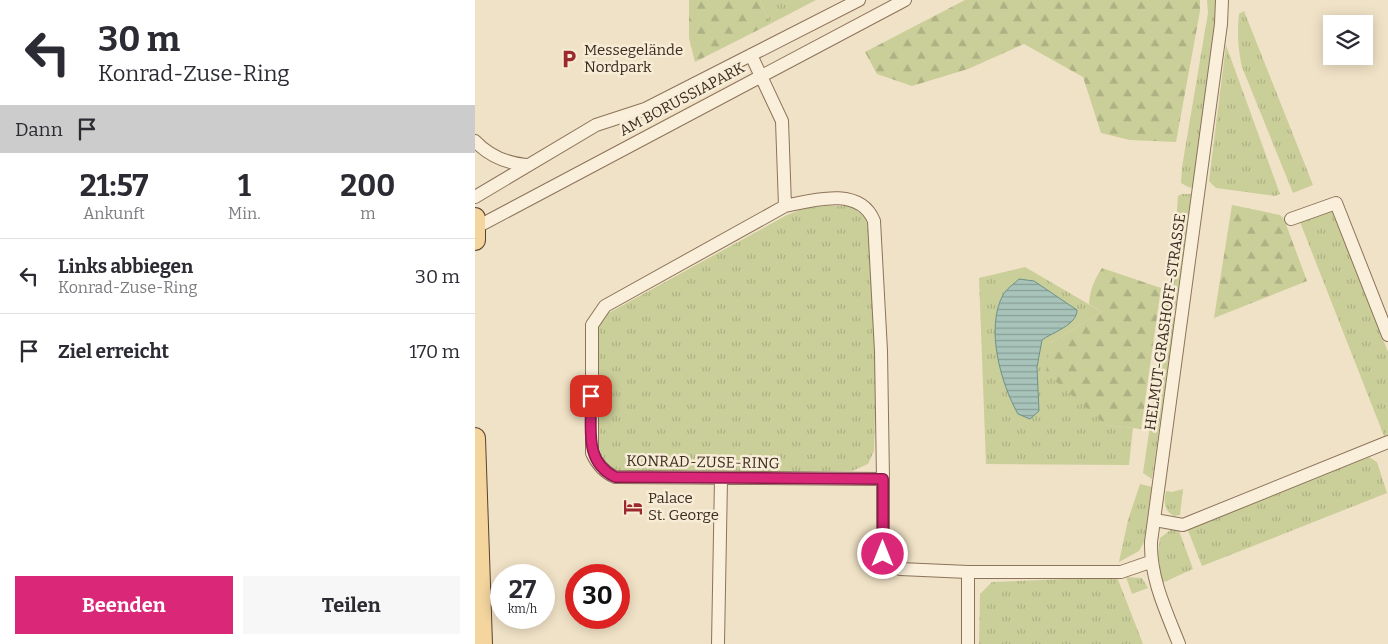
<!DOCTYPE html>
<html lang="de">
<head>
<meta charset="utf-8">
<style>
  body { margin:0; font-family:Bitter,serif; background:#f7f7f7; color:#2b2b33; height:100vh; display:flex; flex-direction:column; font-size:19px; white-space:nowrap }
  * { box-sizing:border-box; margin:0 }
  p { font-size:16px; color:#7c7c81 }
  .icon { flex:none; width:28px; height:28px; fill:none; stroke:currentColor; stroke-width:2; stroke-linecap:round; stroke-linejoin:round }
  .map { position:relative; flex:1; overflow:hidden }
  .sheet { display:flex; flex-direction:column; background:#fff; width:475px }
  .sheet>* { flex:none }
  .banner { background:#fff; color:#2b2b33; overflow:hidden }
  .buttons { position:absolute; left:848px; top:15px; display:grid; gap:10px }
  .buttons a { display:grid; place-items:center; width:50px; height:50px; border-radius:0px; background:#fff; box-shadow:0 2px 12px #0003; font-size:25px }
  .speed { position:absolute; left:15px; top:564px; display:flex; gap:10px; font-size:25px; font-weight:700; text-align:center }
  .speed>* { display:grid; place-content:center; width:65px; height:65px; border-radius:50%; background:#fff; box-shadow:0 2px 12px #0003; line-height:1 }
  .speed small { font-size:12px; font-weight:400 }
  .speed .limit { border:8px solid #d22; background:#fff; color:#111 }
  .pin { position:absolute; display:grid; place-items:center; width:42px; height:42px; color:#fff; margin:-21px; border-radius:10px; box-shadow:0 2px 8px #0006 }
  .me { position:absolute; width:55px; margin:-28px; rotate:0deg; stroke-linejoin:round; filter:drop-shadow(0 0 4px #0008) }
  .turn { display:flex; align-items:center; gap:18px; height:105px; padding:0 15px; font-size:22px }
  .turn .icon { width:65px; height:65px; stroke-width:2.5 }
  .turn b { display:block; font-size:35px; line-height:42px }
  .then { display:flex; align-items:center; height:48px; padding:0 15px; background:#0003; gap:10px; font-size:19px }
  .eta { display:flex; justify-content:space-evenly; align-items:center; height:85px; text-align:center }
  .eta b { font-size:30px; font-weight:700; line-height:35px }
  .cta { display:flex; gap:10px; margin-top:auto; padding:10px 15px }
  .cta a { flex:1; height:58px; border-radius:0px; background:#db2777; color:#fff; font-size:20px; font-weight:700; line-height:58px; text-align:center }
  .cta a+a { background:#f7f7f7; color:#2b2b33 }
  ul { padding:0; list-style:none }
  li { display:flex; align-items:center; gap:15px; height:75px; padding:0 15px; border-top:1px solid #e1e1e2 }
  li div { flex:1 }
  li b { display:block; font-size:19px }
  li em { font-style:normal }
  main { display:flex; flex:1; min-height:0 }
  .map>svg:first-child { display:block }
</style>
</head>
<body>
<main>
<section class="sheet">
<div class="banner">
<div class="turn"><svg class="icon" aria-label="left" viewBox="0 0 24 24"><path d="M17 20v-9H6M10 6l-5 5 5 5"/></svg><div><b>30 m</b>Konrad-Zuse-Ring</div></div>
<div class="then">Dann<svg class="icon" aria-label="arrive" viewBox="0 0 24 24"><path d="M6 21V4h12l-3 4 3 4H6"/></svg></div>
</div>
<div class="eta">
<div><b>21:57</b><p>Ankunft</p></div>
<div><b>1</b><p>Min.</p></div>
<div><b>200</b><p>m</p></div>
</div>
<ul>
<li><svg class="icon" aria-label="left" viewBox="0 0 24 24"><path d="M17 20v-9H6M10 6l-5 5 5 5"/></svg><div><b>Links abbiegen</b><p>Konrad-Zuse-Ring</p></div><em>30 m</em></li>
<li><svg class="icon" aria-label="arrive" viewBox="0 0 24 24"><path d="M6 21V4h12l-3 4 3 4H6"/></svg><div><b>Ziel erreicht</b></div><em>170 m</em></li>
</ul>
<div class="cta"><a>Beenden</a><a>Teilen</a></div>
</section>
<div class="map">
<svg width="913" height="644" viewBox="0 0 913 644">
  <defs>
    <pattern id="grass-tufts" width="24" height="20" patternUnits="userSpaceOnUse" patternTransform="scale(1.25)"><rect width="24" height="20" fill="#cace99"/><path d="M3 7l-1-3M5 7V3M7 7l1-3M15 17l-1-3M17 17v-4M19 17l1-3" fill="none" stroke="#aeb183"/></pattern>
    <pattern id="forest-firs" width="22" height="20" patternUnits="userSpaceOnUse" patternTransform="scale(1.25)"><rect width="22" height="20" fill="#cace99"/><path d="M5 1l3.5 6h-7zM16 11l3.5 6h-7z" fill="#aeb183"/></pattern>
    <pattern id="water-rules" width="6" height="5" patternUnits="userSpaceOnUse" patternTransform="scale(1.25)"><rect width="6" height="5" fill="#a7c3ba"/><path d="M0 2.5h6" fill="none" stroke="#899f97"/></pattern>
  </defs>
  <rect width="100%" height="100%" fill="#f0e2c6"/>
  <path fill="url(#grass-tufts)" d="M285,0H341L295,24Z
    M732,0H740L741,18L718,187L715,188L706,183L707,167L733,13Z
    M769,11L838,185L818,193L767,67C763,49 762,33 764,14Z
    M751,45L805,194L800,196L741,188L734,181Z
    M707,194H717L700,310H695L689,305L698,260L703,196Z
    M352,206H376L391,218L394,234L402,342L399,451L393,464L377,471L148,472L137,468L124,456L122,326L130,315L312,215L330,208Z
    M857,210L913,352V435L909,436L825,222Z
    M550,267L627,312L575,343L631,425L658,428L654,465L511,464L504,278Z
    M693,316L700,318L677,479L668,473L685,358L686,319Z
    M894,457L902,462L912,493L727,566L712,528Z
    M665,484L677,487L669,542L664,551L644,562L653,520Z
    M708,489L705,515L699,516C688,510 689,502 691,491L697,492Z
    M698,528H703L718,569L687,583L683,553L685,538Z
    M642,577L668,644H504L505,594L517,582Z
    M651,577L667,578L673,588L657,594Z"/>
  <path fill="url(#forest-firs)" d="M214,0H285L295,24L220,62L214,38Z
    M490,0H725V11L701,142L655,140L626,133L608,77L549,44L493,69L437,86L402,74L390,52Z
    M757,205L805,215L809,219L832,281L739,318Z
    M627,268L686,288L666,429L631,425L571,373L575,343L627,312L614,304C615,290 619,280 627,268Z"/>
  <path fill="url(#water-rules)" stroke="#6d9288" d="M544,279L559,281L602,310C602,325 578,332 567,340L562,367L564,411L555,419L543,414C526,384 510,328 528,295C531,289 539,284 544,279Z"/>
  <g fill="none" stroke-linecap="round" stroke-linejoin="round">
    <g stroke="#8c735b" stroke-width="14">
      <path id="street" d="M276,55L307,121L310,206L130,306L117,325V453C122,464 129,472 140,477L408,479L406,351L399,221C385,186 338,200 310,206
        M0,141C14,156 31,163 51,165
        M0,197L121,125L170,109L384,0
        M816,219L861,203L913,335
        M0,228L430,0
        M408,479V553L412,563L425,569L493,572H646L675,562
        M680,520L708,525L913,442
        M243,644L246,479
        M493,644V572
        M704,644C691,611 675,578 676,542L746,24L747,0"/>
    </g>
    <g stroke="#59412f" stroke-width="22">
      <path id="primary" d="M0,218V240
        M0,438L7,644"/>
    </g>
    <use href="#street" stroke="#faefda" stroke-width="12"/>
    <use href="#primary" stroke="#f3d59d" stroke-width="20"/>
  </g>
  <g fill="none" stroke-linecap="round" stroke-linejoin="round">
    <g stroke="#8e194d" stroke-width="12">
      <path id="route" d="M116,396C117,427 108,461 140,477L408,479V554"/>
    </g>
    <use href="#route" stroke="#db2777" stroke-width="9"/>
  </g>
  <defs>
    <g id="parking-bare" transform="scale(1.5)"><path d="M-3.5-5.5H1a3.5 3.5 0 0 1 0 7H-1V5.5H-3.5ZM-1-3.4V-.6H.8a1.4 1.4 0 0 0 0-2.8Z" fill="#9c292e" stroke="#f7ecd6" stroke-width="2.5" paint-order="stroke"/></g>
    <g id="hotel-bare" transform="scale(1.5)"><path d="M-6-4.5h1.5V1H6V5H4.5V3h-9V5H-6ZM-4 0a1.8 1.8 0 1 1 3.6 0ZM.5 0V-2.5h3Q6-2.5 6 0Z" fill="#9c292e" stroke="#f7ecd6" stroke-width="2.5" paint-order="stroke"/></g>
  </defs>
  <g fill-rule="evenodd">
    <use href="#parking-bare" x="94" y="59"/>
    <use href="#hotel-bare" x="158" y="507"/>
  </g>
  <g text-anchor="middle" dominant-baseline="central" stroke-width="5" stroke-linejoin="round" paint-order="stroke">
    <g font-size="15" fill="#3b2c1f" stroke="#f7ecd6" text-anchor="start">
      <text x="109" y="50">Messegelände<tspan x="109" dy="17">Nordpark</tspan></text>
      <text x="173" y="498">Palace<tspan x="173" dy="17">St. George</tspan></text>
    </g>
    <g font-size="15" fill="#3b2c1f" stroke="#f7ecd6">
      <text transform="translate(207 99) rotate(-28)">AM BORUSSIAPARK</text>
      <text transform="translate(690 322) rotate(-82)">HELMUT-GRASHOFF-STRASSE</text>
      <text transform="translate(228 462) rotate(1)">KONRAD-ZUSE-RING</text>
    </g>
  </g>
</svg>
<div class="buttons">
<a><svg class="icon" aria-label="layers" viewBox="0 0 24 24"><path d="M12 4l9 5-9 5-9-5zM3 14l9 5 9-5"/></svg></a>
</div>
<div class="speed"><div>27<small>km/h</small></div><div class="limit">30</div></div>
<div class="pin" style="left:116px;top:396px;background:#d93025"><svg class="icon" aria-label="arrive" viewBox="0 0 24 24"><path d="M6 21V4h12l-3 4 3 4H6"/></svg></div>
<svg class="me" style="left:408px;top:554px" viewBox="-20 -20 40 40"><circle r="17" fill="#db2777" stroke="#fff" stroke-width="3"/><path d="M0-11L8 9 0 5-8 9z" fill="#fff"/></svg>
</div>
</main>
</body>
</html>
